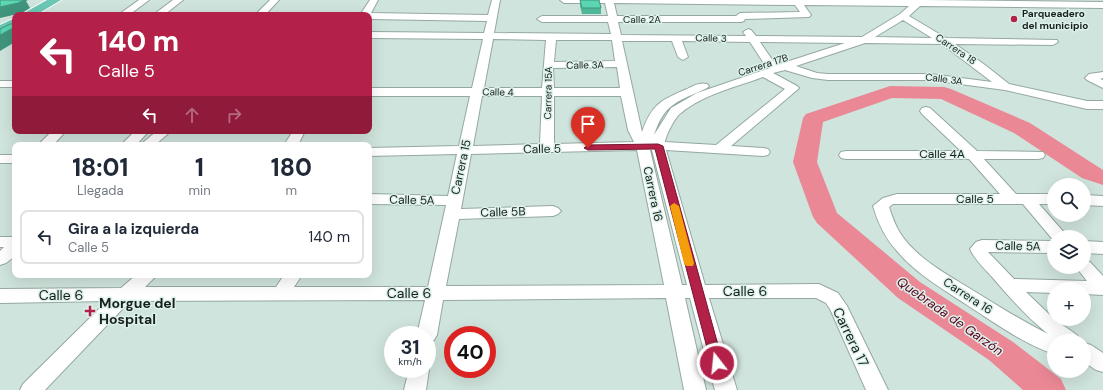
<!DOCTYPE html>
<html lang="es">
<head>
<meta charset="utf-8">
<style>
  body { margin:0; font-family:"DM Sans",sans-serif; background:#f6f6f7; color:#1f2937; height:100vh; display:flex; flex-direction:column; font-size:15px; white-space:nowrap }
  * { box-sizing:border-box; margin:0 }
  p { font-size:13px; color:#747a83 }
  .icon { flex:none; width:22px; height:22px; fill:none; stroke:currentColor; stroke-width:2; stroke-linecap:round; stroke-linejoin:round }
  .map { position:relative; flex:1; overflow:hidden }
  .details { position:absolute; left:12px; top:142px; width:360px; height:136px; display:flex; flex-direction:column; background:#fff; border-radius:8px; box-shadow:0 4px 16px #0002 }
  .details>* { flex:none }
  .banner { position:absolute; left:12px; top:12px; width:360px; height:122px; border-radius:8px; box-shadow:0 4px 16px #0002; background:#b32149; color:#fff; overflow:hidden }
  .controls { position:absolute; left:1047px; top:178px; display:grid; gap:8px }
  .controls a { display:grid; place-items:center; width:44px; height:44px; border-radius:50%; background:#fff; box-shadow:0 4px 16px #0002; font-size:20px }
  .speed { position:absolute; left:384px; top:326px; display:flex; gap:8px; font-size:20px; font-weight:700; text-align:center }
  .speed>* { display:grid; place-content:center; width:52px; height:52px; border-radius:50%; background:#fff; box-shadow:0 4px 16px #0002; line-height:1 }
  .speed small { font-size:10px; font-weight:400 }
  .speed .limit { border:6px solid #d22; background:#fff; color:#111 }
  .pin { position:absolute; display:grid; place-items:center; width:34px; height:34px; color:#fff; margin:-41px -17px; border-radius:50% 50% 50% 0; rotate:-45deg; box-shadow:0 0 4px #0007 }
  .pin .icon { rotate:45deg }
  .me { position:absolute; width:44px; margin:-22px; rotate:344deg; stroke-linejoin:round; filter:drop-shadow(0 0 3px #0008) }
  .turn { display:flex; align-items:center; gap:14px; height:84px; padding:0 20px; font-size:18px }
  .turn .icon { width:52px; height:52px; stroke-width:2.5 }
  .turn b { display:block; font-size:28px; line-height:34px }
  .lanes { display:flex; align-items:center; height:38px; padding:0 20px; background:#0003; justify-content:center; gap:20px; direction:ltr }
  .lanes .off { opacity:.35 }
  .eta { display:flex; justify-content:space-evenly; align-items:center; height:68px; text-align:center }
  .eta b { font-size:24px; font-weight:800; line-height:28px }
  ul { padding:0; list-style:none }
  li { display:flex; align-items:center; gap:12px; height:54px; margin:0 8px 6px; padding:0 12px; border:2px solid #e0e1e3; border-radius:8px }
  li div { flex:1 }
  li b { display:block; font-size:15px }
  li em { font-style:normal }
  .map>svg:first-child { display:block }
</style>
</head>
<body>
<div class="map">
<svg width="1103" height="390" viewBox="0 0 1103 390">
  <rect width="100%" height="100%" fill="#cfe4dc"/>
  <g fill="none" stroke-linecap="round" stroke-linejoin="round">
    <path fill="#eb8896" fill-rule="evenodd" d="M890,86L944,87L951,89L1030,123L1103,170V185L1082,178L1014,133L941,99L892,98L823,122L817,162L837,213L920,282L1013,342L1061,379L1066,390H1023L989,360L898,298L817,223L813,217L793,162L803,118L806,114Z"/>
    <g stroke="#94a8a1" stroke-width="2">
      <path id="minor" d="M139,0H149L129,15H118Z
        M173,0H183L164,15H153Z
        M270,0H279L265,15H255Z
        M370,0H378L371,13L488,15L492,0H500L494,33L611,34L608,22H542L537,19L542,16H608L605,3H564L560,0H925L1103,2V8L920,6L909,16L946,38L1057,40L1058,42L1053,45L955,44L985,65L1009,84L1087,101H1103V109H1087L1005,90L930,80H828L812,78L785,70L773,73L797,86L799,88L797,90L731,146L763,148L768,149L770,152L768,155L763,156L666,150L705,285L819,284L838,293L847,306L888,390H866L830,309L826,303L816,298H709L737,390H715L711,377L690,298H685L706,390H684L666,298L443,300L437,335L434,340L427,343V335H417L425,300L130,301L45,390H20L23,384L107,301L0,303V289L121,288L136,275H157L145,287H276L284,275H302L294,287H428L446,205L369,204V194L448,196L457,154L369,156V148L459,146L470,96H369V88H472L483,39L369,38V32L484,33L487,21L369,19V15H360ZM614,3L795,5L800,12L740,13L736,16H617ZM804,5L909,6L900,14L862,37L756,36L751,30L748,29L743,32L746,36L621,35L618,22H741L744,21L745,19L809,17L811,15ZM903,20L932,38L875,37ZM493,39L546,40L542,88H484ZM556,40H612L615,61L554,62ZM622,41H672L678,57L683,60L688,57L682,41L750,42L765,65L770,68L697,93L671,108L654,135C665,102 678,102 707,88L709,86L707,84C700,82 693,86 687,89C661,100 652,104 642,132ZM760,42L845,43L780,64L773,61ZM865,43L942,44L992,82L930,74H828L817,73L796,66ZM617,67L620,88H554L553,68ZM763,77L785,89L716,145L665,142C666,135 675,117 681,113C704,94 736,87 763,77ZM482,96H542L540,144L473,146ZM554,96H621L628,130L634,142L554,144ZM637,150L664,285L446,286L459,219L553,216L558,214L561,211L558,208L553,206L461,209L471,154ZM650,150H652L687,285H682Z
        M1103,72V78L1100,79L1103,80V88L1087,80L1085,78L1089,74Z
        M0,81H15V87H0Z
        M926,107L930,108L977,151L1043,152L1045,155L1043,158L1038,159H984L1016,194H1054V204H1039L1068,237H1054V241L1023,204H893L889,207C892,216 895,225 900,233C917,259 948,275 974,291C998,306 1022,321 1048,334C1027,317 1010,298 993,278C985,269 975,260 970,249L976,242L982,240L1054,241V253L988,252L1014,279L1087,281L1076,267H1084V260L1090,262L1103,276V295L1084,294V289H1054V293L1026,292L1054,319L1077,335L1080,341H1054V354C1023,344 994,322 967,305C943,289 916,274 897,251C885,238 878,223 873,206L883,198L897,194H1000L969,159H846L841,158L839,155L841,152L846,151H961L922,114L920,111L922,108Z
        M52,131H66L53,145H38Z
        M135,131H149L136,145H121Z
        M157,131H171L155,145H140Z
        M293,131H305L298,145H284Z
        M0,155H15V163H0Z
        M1084,195L1103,196V206L1084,205Z
        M0,237H15V256L6,263L0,265V251L4,247H0Z
        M1084,241L1103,242V254L1084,253Z
        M1084,343L1091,345L1103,353V372L1096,370L1084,362Z
        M427,364L429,369L426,390H404L409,369H427Z"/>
    </g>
    <g stroke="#fff" stroke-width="2">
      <path id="major" d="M47,0H61L36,15H22L24,13Z
        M15,18V27L0,34V25Z"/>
    </g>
    <use href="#minor" fill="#fff" fill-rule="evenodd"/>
    <use href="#major" fill="#6bc8b4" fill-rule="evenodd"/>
  </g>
  <path fill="#4eb799" d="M580,0L601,8V14H582L580,6Z"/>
  <path fill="#40957d" d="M21,0H28L26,1L30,8L22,13L0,18V7Z
    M15,27V42L0,51V35Z"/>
  <path fill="#5bd5b2" stroke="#40957d" d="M0,0H24L18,3L0,7Z
    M580,0H599L601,8H582Z
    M10,24H15V27L0,35V29Z"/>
  <path fill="#b32149" stroke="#74152f" d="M658,144L663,146L723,363L722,367L717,368L713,367L711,363L655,149L588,150L584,148L588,145Z"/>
  <path fill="#f59e0b" d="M674,203L679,206L694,263L693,266H686L684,263L670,206Z"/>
  <g fill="#b32149" stroke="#dcf1e9" stroke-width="1.5">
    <circle cx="1014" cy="19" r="4"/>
    <path d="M88 305h4v4h4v4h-4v4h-4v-4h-4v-4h4z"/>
  </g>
  <g text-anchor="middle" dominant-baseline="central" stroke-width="3" stroke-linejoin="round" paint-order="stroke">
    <g font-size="10" font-weight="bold" fill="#18201d" stroke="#dcf1e9" text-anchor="start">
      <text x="1022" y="13">Parqueadero<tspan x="1022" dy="12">del municipio</tspan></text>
    </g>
    <g font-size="10" fill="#18201d" stroke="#dcf1e9">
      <text x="642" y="19">Calle 2A</text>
      <text transform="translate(711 38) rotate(1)">Calle 3</text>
      <text transform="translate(956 49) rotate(34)">Carrera 18</text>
      <text transform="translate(585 65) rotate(-1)">Calle 3A</text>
      <text transform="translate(763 65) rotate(-18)">Carrera 17B</text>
      <text transform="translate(944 79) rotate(7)">Calle 3A</text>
      <text transform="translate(498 92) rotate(1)">Calle 4</text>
      <text transform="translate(548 93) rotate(-89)">Carrera 15A</text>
    </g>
    <g font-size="12" fill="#18201d" stroke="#dcf1e9">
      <text transform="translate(542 149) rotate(-1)">Calle 5</text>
      <text x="942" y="154">Calle 4A</text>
      <text transform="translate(461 167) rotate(-78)">Carrera 15</text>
      <text transform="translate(653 194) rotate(78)">Carrera 16</text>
      <text x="975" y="199">Calle 5</text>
      <text transform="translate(412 200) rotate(1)">Calle 5A</text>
      <text transform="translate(503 212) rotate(-2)">Calle 5B</text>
      <text transform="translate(1018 246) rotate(1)">Calle 5A</text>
      <text transform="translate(968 296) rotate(33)">Carrera 16</text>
    </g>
    <g font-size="13" font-style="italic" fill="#5a001d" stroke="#dcf1e9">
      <text transform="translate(950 316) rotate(35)">Quebrada de Garzón</text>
    </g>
    <g font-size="14" fill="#18201d" stroke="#dcf1e9">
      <text x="745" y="291">Calle 6</text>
      <text x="409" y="293">Calle 6</text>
      <text x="61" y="295">Calle 6</text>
      <text transform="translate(851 337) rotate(64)">Carrera 17</text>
    </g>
    <g font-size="14" font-weight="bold" fill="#18201d" stroke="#dcf1e9" text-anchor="start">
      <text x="99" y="303">Morgue del<tspan x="99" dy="16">Hospital</tspan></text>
    </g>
  </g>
</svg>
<div class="controls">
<a><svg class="icon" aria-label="search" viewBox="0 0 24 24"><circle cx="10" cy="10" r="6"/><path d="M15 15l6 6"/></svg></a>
<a><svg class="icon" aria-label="layers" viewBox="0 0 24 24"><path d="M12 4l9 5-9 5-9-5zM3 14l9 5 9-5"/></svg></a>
<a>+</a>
<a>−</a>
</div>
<div class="speed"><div>31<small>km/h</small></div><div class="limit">40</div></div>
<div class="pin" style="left:588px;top:148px;background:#d93025"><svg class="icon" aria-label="arrive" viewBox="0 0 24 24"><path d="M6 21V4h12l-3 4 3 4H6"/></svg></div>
<svg class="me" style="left:717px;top:363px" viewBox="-20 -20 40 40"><circle r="17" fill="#b32149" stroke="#fff" stroke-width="3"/><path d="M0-11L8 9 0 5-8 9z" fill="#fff"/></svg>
<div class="banner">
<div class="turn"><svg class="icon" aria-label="left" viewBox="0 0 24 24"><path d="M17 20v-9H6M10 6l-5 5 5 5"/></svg><div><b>140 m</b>Calle 5</div></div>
<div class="lanes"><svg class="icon" aria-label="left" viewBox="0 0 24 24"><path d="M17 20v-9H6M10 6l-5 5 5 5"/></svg><svg class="icon off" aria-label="ahead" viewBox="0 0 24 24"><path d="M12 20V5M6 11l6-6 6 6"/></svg><svg class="icon off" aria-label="right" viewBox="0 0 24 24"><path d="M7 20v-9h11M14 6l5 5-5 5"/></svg></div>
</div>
<section class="details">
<div class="eta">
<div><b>18:01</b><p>Llegada</p></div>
<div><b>1</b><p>min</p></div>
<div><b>180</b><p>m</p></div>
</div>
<ul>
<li><svg class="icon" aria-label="left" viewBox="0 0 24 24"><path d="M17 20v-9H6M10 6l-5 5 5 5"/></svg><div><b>Gira a la izquierda</b><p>Calle 5</p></div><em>140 m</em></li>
</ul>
</section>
</div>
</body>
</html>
